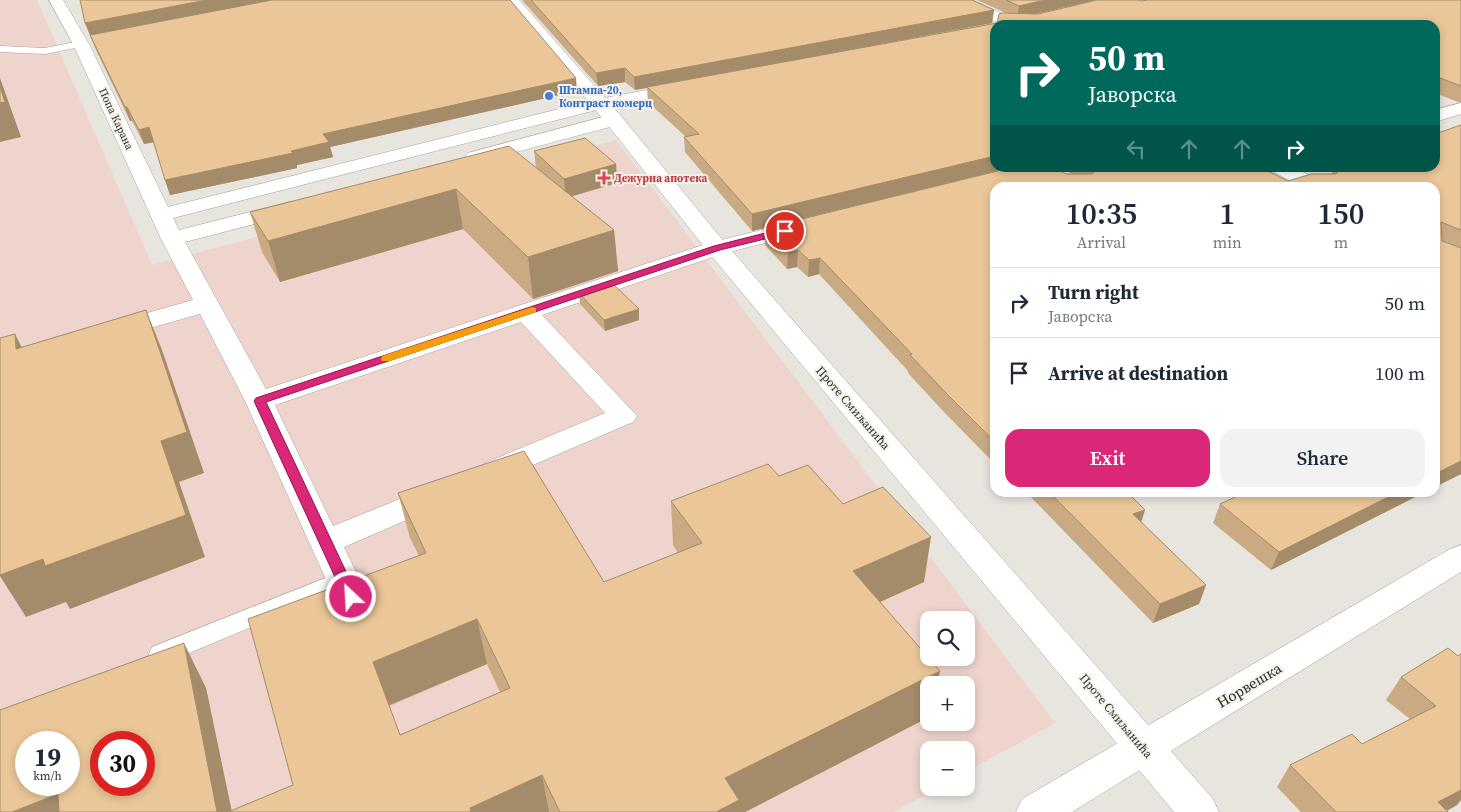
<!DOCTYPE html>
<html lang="en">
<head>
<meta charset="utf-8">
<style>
  body { margin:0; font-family:"Source Serif 4",serif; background:#f2f2f3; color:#1f2937; height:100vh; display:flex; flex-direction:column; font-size:19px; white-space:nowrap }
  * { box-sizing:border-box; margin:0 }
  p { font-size:16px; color:#747a83 }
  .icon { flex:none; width:28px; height:28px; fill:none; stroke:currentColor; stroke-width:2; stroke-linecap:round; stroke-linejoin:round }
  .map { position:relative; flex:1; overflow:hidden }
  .drawer { position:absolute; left:990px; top:182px; width:450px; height:315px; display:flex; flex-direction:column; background:#fff; border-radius:15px; box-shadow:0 2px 8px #0003 }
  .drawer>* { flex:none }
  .top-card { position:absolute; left:990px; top:20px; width:450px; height:152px; border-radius:15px; box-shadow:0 2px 8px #0003; background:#00695c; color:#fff; overflow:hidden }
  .tools { position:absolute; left:920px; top:611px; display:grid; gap:10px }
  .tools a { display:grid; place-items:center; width:55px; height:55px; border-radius:10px; background:#fff; box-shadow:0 2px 8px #0003; font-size:25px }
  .speed { position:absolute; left:15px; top:731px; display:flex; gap:10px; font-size:25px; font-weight:700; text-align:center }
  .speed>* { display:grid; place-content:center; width:65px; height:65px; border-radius:50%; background:#fff; box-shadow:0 2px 8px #0003; line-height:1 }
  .speed small { font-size:12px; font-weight:400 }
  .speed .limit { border:8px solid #d22; background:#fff; color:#111 }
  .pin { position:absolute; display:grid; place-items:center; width:42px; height:42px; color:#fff; margin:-21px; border:2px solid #fff; border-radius:50%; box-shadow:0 1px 5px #0007 }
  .me { position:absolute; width:55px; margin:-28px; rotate:335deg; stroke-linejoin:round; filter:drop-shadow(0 0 4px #0008) }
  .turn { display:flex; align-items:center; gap:18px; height:105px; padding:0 15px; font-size:22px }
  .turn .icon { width:65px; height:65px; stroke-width:2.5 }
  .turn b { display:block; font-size:35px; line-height:42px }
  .lanes { display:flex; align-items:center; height:48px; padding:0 15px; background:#0003; justify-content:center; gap:25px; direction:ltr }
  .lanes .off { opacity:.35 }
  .eta { display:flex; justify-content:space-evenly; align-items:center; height:85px; text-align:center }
  .eta b { font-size:30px; font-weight:600; line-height:35px }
  .button { display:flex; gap:10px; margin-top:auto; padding:10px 15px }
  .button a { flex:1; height:58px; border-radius:15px; background:#db2777; color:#fff; font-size:20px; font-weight:600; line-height:58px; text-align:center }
  .button a+a { background:#f2f2f3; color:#1f2937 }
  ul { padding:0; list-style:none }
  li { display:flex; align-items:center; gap:15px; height:70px; padding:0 15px; border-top:1px solid #e0e1e3 }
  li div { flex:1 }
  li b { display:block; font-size:19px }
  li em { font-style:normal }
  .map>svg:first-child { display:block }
</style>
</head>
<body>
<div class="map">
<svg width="1461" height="812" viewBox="0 0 1461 812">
  <rect width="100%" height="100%" fill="#e8e4de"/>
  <path fill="#eed4cd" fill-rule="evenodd" d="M0,0H37L152,265L616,140L1055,723L966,772V750H929V788H938L893,812H0ZM929,620H966V658H929ZM929,685H966V722H929ZM26,742H69V785H26ZM101,742H144V785H101Z"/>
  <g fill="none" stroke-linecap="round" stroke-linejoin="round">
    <g stroke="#a7a29d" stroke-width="1">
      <path id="service" d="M81,41L86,44L85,46L45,54L0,52V46L45,48Z
        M343,571L351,573L354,579L351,585L170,661L161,664L152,661L149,654L152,647Z"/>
    </g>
    <g stroke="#a7a29d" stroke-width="1">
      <path id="minor" d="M49,0H63L89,44L168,207L599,99L684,83L690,84L693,88L690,92L600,109L173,218L179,230L289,202L297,203L300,208L297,213L185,242L266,389L709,243L801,220L809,222L812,227L809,232L725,253L542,315L637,416L633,422L503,478L493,481L483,478L478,471L483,464L605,413L521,322L275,405L333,526L437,484L448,488L452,495L448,502L344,547L368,597L363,606L351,610L339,606L334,597L245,401L200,314L114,338L105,335L101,330L105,325L193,300L161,239L73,44Z
        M953,0H972L1020,22L1023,25H1002L955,3Z
        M1461,103V114L1435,122V110Z
        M614,114L621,116L623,120L621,124L475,163L468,161L465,157L468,153Z
        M1271,168H1295L1327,184L1330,188H1303L1274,172Z
        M1461,545V572L1072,812H1016L1022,799L1450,549Z"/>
    </g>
    <g stroke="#a7a29d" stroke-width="1">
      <path id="tertiary" d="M504,0H519L621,116L725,243L1213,799L1219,812H1174L709,253L607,124Z"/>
    </g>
    <use href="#service" fill="#fff" fill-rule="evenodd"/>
    <use href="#minor" fill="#fff" fill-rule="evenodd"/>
    <use href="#tertiary" fill="#fff" fill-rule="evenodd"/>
  </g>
  <path fill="#c9aa83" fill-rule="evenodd" d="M522,0H972L994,10L992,23L775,64L997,23L1006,13L977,0H1096L1036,14L1141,1L1461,0V102H1458L1435,93V25H995L1009,168L752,231L685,152L684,137H686L648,102L647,88L635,90L625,82L598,86Z
    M85,23L577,91L330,147L333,157L297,165V168L170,195L165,180L154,142L144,144L132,121H130L95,48Z
    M1461,125V474L1435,487V188H995V464L942,410L908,373V371L819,274L808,277L797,267L787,269L765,245V228L1066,174H1072L1061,168H1262L1288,181L1331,174L1334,168H1435Z
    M534,151L616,164L617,183L572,196L614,230L618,271L533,299L463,229L280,282L262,252L250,212L536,167Z
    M579,293L639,320L605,331L580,304Z
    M779,476L843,504L924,582L880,602L929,685V717L745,812H0L206,688L231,811L293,785L419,556L410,538L398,493L604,582L678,553L673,545L671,501ZM487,664L500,692L400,735L389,706Z
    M1026,492H1127L1141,522L1206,585L1199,604L1153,623Z
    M1425,492L1271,570L1213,523L1220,504Z
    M1461,653V800L1457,805L1447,811L1448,812H1301L1277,787L1290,765L1362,744L1410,719L1386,700L1401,677L1458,656Z"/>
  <path fill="#a48b6a" d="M207,0H274L90,35L85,23Z
    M1045,0H1096L1017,18L1019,6Z
    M994,10L992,23L635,90L634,77Z
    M625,68V82L598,86L596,73Z
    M0,78L21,137L0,142Z
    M576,78L577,91L330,147L333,157L297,165V168L170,195L165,180L291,151L323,134Z
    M125,107H127L132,121H130Z
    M149,127L155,142L144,144L139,130Z
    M995,156V168H1009L752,231V214Z
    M616,164L617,183L566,198L564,179Z
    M456,189L463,229L280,282L268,241Z
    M614,230L618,271L533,299L528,257Z
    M798,250L797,267L787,269L788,253Z
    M820,258L819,274L808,277L809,260Z
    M639,309V320L605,331L604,320Z
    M146,310L162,350L204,473L179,482L205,557L70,609L66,602L26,617L0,576V575L161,441Z
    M15,334L35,374L16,349Z
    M1461,461V474L1435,487V474Z
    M1398,492H1425L1271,570L1279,552Z
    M1145,510L1139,529L1133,514Z
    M931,537L924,582L849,616L853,571Z
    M1206,585L1199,604L1153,623L1160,604Z
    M477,619L487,664L387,706L373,662Z
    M184,643L206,688L232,812H217Z
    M940,671L937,685H929V717L745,812H716L725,778Z
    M542,775L549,812H471L470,808Z
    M1461,790V800L1457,805L1444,812L1438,802Z
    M58,794L71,812H12Z"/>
  <path fill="#eac698" stroke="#a48b6a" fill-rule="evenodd" d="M80,0H207L85,23Z
    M272,0H510L576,78L323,134L329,142L291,151L293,153L165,180L149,127L139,130L127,107H125L90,35Z
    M531,0H972L994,10L634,77L625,68L596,73Z
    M1006,0H1045L1019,6Z
    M1097,0H1138L1141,1L1148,0H1461V86L1435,76V25H995V156L752,214L684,137L699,134L647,87L997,23L999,14L1002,13L1038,14Z
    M0,87L5,102L0,103Z
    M1461,125V230L1441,222L1442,241L1461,248V461L1435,474V188H995V442L945,392L910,355L912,354L820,258L809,260L798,250L788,253L765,228L1010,168H1056L1066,174H1092L1094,172L1090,168H1262L1288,181L1311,174H1336L1338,172L1335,168H1435V134Z
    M585,138L616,164L564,179L534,151Z
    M509,146L614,230L528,257L456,189L268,241L250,212Z
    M611,282L639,309L604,320L579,293Z
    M146,310L187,432L161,441L186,515L45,566L43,559L0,575V338L15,334L16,349Z
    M524,451L604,582L702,543L671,501L768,464L779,476L808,465L843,504L883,487L931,537L853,571L940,671L725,778L739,800L716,812H560L542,775L470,808L471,812H228L293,785L248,619L426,553L398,493ZM477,619L510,688L400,735L373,662Z
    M1049,492H1127L1145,510L1133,514L1206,585L1160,604Z
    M1246,492H1398L1279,552L1220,504Z
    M184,643L217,812H59L58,794L12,812H0V710ZM26,742H69V785H26ZM101,742H144V785H101Z
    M1448,648L1458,656L1461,653V790L1438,802L1448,812H1336L1290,765L1352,734L1362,744L1436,706L1401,677Z"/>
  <path fill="#db2777" stroke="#8e194d" d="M785,228L790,231L789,233L720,250L266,402L358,597L356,601L351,603L346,601L254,401L256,398L714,246Z"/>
  <path fill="#f59e0b" d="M532,307L536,308V312L390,361H382L381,359L382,356Z"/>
  <circle fill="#3f7fe0" stroke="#f5f1eb" stroke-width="2" cx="549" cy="96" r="5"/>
  <path fill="#e0444e" stroke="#f5f1eb" stroke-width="2" d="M601.5 170.5h5v5h5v5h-5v5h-5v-5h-5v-5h5z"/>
  <g text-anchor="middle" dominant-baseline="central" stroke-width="4" stroke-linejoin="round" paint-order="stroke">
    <g font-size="11" font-weight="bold" fill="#366cbe" stroke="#f5f1eb" text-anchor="start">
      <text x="559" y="90">Штампа-20,<tspan x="559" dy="13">Контраст комерц</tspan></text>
    </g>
    <g font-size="11" fill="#2c2a28" stroke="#f5f1eb">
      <text transform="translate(116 119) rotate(65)">Попа Карана</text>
    </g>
    <g font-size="11" font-weight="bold" fill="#be3a42" stroke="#f5f1eb" text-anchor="start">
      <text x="614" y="178">Дежурна апотека</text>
    </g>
    <g font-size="12" fill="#2c2a28" stroke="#f5f1eb">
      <text transform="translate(853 408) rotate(49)">Проте Смиљанића</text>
      <text transform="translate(1116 716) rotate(50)">Проте Смиљанића</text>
    </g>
    <g font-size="15" fill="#2c2a28" stroke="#f5f1eb">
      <text transform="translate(1249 685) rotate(-31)">Норвешка</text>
    </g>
  </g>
</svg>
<div class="tools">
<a><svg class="icon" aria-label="search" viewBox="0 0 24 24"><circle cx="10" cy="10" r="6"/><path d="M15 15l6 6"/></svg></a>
<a>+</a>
<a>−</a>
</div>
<div class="speed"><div>19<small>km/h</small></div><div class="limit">30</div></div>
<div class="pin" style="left:785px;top:231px;background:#d93025"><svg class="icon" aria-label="arrive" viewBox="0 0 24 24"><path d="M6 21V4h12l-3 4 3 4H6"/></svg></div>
<svg class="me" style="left:351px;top:597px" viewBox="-20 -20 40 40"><circle r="17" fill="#db2777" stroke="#fff" stroke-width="3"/><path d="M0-11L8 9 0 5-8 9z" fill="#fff"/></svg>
<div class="top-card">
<div class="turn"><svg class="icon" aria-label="right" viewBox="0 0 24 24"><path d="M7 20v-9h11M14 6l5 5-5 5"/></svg><div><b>50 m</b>Јаворска</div></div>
<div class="lanes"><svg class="icon off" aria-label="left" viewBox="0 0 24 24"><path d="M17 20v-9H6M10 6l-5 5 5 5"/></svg><svg class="icon off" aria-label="ahead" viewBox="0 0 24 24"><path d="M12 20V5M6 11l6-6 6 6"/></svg><svg class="icon off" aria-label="ahead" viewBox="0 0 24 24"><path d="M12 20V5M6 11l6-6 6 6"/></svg><svg class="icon" aria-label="right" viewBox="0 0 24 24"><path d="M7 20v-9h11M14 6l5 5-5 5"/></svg></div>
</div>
<section class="drawer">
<div class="eta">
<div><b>10:35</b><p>Arrival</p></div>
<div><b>1</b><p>min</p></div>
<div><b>150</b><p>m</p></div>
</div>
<ul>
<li><svg class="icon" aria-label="right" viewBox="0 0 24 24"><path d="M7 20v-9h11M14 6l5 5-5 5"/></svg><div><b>Turn right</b><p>Јаворска</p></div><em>50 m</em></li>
<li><svg class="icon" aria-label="arrive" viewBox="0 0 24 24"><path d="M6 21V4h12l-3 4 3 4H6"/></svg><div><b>Arrive at destination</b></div><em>100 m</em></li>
</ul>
<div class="button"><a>Exit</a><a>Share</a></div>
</section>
</div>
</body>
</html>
